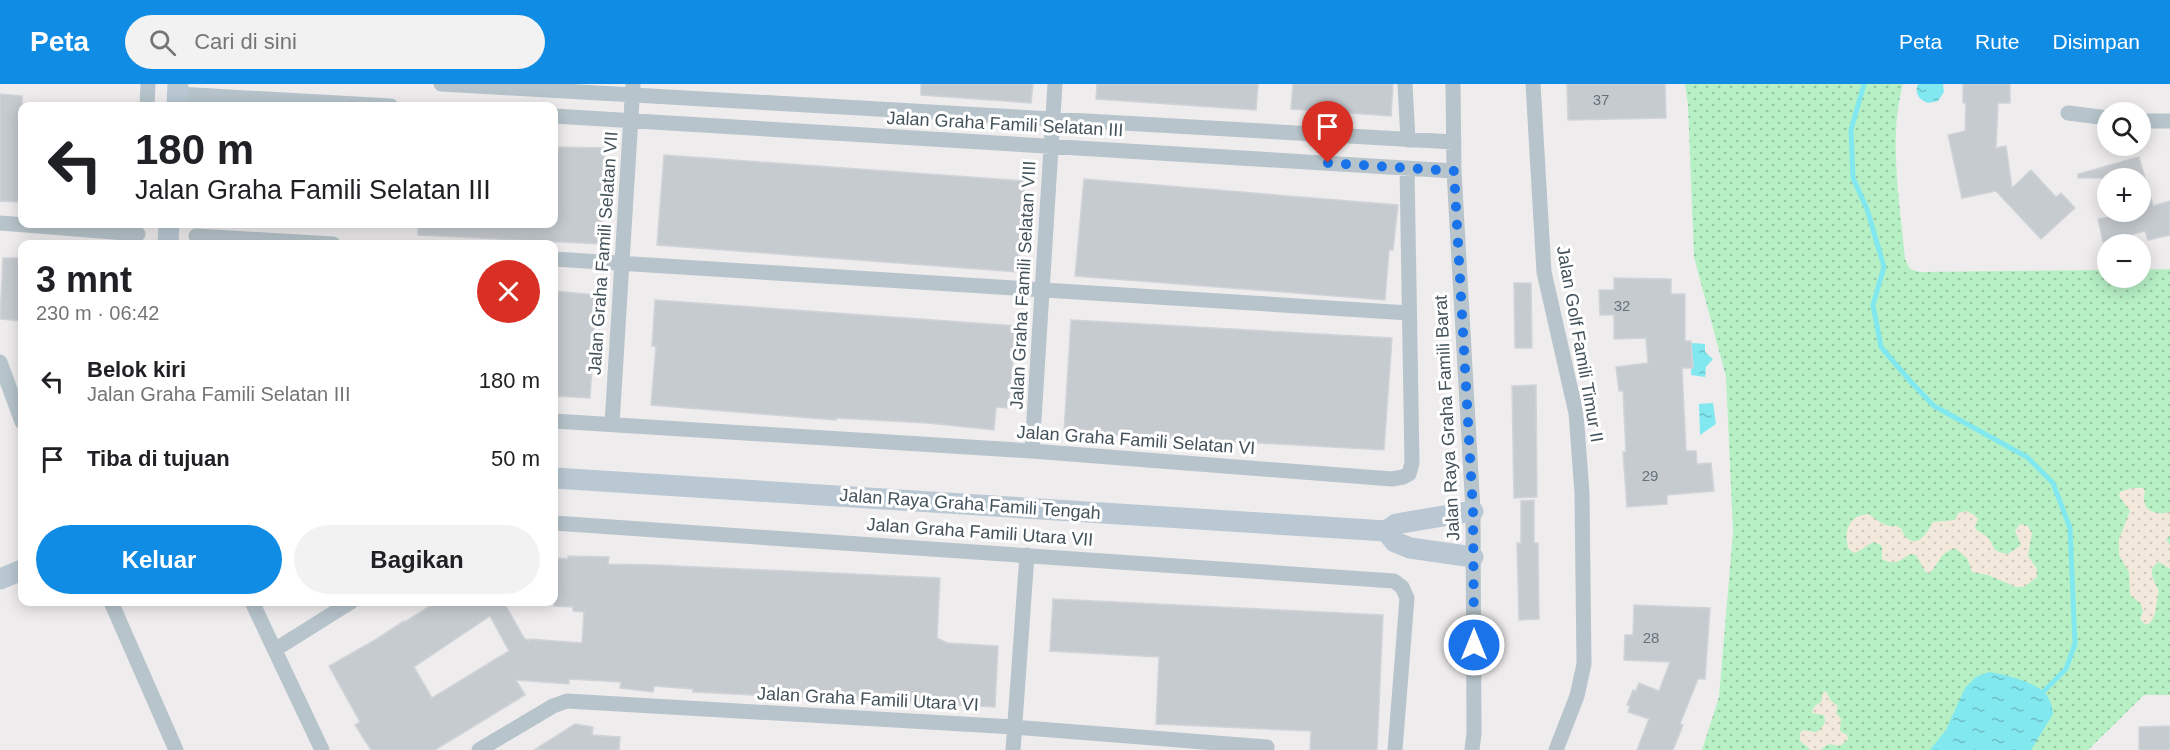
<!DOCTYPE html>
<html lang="id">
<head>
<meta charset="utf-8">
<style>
  body { margin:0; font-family:Helvetica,sans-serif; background:#f2f2f2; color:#202124; height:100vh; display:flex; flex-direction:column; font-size:22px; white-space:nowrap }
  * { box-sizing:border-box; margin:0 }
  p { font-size:20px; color:#757577 }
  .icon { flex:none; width:33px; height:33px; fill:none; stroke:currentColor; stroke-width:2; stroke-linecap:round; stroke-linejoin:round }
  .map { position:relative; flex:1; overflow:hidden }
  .panel { position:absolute; left:18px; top:156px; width:540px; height:366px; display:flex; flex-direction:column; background:#fff; border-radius:12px; box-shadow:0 3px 15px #0003 }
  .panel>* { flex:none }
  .guide { position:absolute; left:18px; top:18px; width:540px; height:126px; border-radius:12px; box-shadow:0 3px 15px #0003; background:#fff; color:#202124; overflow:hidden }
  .fabs { position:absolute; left:2097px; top:18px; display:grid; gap:12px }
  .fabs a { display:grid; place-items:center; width:54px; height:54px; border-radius:50%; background:#fff; box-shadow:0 3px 15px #0003; font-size:30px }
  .pin { position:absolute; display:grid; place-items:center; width:51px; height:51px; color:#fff; margin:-62px -26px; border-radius:50% 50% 50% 0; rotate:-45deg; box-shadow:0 0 6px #0007 }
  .pin .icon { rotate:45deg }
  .me { position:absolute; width:66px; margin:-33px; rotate:0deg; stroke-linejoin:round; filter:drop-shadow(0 0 4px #0008) }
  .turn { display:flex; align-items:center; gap:21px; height:126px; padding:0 18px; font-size:27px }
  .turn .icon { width:78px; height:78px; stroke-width:2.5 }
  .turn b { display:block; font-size:42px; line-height:51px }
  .round { display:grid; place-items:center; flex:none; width:63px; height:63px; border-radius:32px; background:#f2f2f2 }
  .headline { display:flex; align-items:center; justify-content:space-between; height:102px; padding:0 18px }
  h1 { font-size:36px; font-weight:800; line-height:45px }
  .primary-button { display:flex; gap:12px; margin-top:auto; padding:12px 18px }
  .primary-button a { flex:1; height:69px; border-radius:36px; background:#118ce5; color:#fff; font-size:24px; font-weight:800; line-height:69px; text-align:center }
  .primary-button a+a { background:#f2f2f2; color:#202124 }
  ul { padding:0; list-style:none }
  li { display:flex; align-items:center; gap:18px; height:78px; padding:0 18px }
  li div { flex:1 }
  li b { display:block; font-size:22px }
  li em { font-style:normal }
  header { display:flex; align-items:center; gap:36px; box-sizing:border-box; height:84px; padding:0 30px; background:#118ce5; color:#fff }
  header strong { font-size:28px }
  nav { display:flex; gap:33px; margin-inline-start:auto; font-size:21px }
  .search { width:420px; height:54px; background:#f2f2f2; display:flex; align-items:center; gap:15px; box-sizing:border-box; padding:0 21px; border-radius:33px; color:#757577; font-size:22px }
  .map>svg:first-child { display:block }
</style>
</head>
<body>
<header>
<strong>Peta</strong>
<div class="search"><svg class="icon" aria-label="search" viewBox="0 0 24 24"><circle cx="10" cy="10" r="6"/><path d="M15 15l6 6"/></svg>Cari di sini</div>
<nav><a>Peta</a><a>Rute</a><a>Disimpan</a></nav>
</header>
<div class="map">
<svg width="2170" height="666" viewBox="0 0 2170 666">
  <defs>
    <pattern id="grass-dots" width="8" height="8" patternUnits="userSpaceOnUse" patternTransform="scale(1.5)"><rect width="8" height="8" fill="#b7f0c5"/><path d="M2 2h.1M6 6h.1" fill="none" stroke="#96c5a3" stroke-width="1.8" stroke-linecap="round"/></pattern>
    <pattern id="sand-dots" width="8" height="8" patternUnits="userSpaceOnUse" patternTransform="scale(1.5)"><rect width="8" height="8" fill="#f2e8db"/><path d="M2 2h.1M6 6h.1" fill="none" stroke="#d1c9be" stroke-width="1.8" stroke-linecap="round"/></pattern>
    <pattern id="water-ripples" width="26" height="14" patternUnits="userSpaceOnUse" patternTransform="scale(1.5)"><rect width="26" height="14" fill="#82e8ef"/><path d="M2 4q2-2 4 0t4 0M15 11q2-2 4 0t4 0" fill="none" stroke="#6cbfc5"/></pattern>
  </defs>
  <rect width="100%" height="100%" fill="#efeced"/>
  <path fill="url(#grass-dots)" d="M1685,0H1903C1888,55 1900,119 1905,175L1910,185L1920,188L2107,186L2108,194H2140L2141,186L2170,185V611H2144L2088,666H1702L1719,613L1733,448L1726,293L1694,173L1688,21Z"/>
  <path fill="url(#sand-dots)" d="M2131,404H2143L2145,407C2140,426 2154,432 2170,428V452L2166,455L2170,461V485L2159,478C2146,485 2154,497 2159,507C2155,519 2158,531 2149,540H2145L2140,535L2143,528L2141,520L2130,511L2129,488L2119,471V455L2130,427L2119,412L2120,408Z
    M1966,427L1973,430L1978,435L1975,443C1978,449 1981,448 1986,452C1997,462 1988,467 2008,470L2021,461L2015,447L2020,440L2028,442L2032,449L2028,472L2037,485V493L2024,503H2016L1988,491L1972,488L1967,474L1955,464C1938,470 1940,479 1929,490L1925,487L1916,471L1910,470C1899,477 1895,482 1882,475V462L1874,458C1866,461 1862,467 1854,469L1848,464C1844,446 1849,432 1868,430C1874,433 1882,441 1889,442C1896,444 1891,440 1898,443C1904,446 1901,446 1904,451C1916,467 1927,449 1933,438L1955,436L1958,429Z
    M1826,607L1831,617L1838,622L1836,629L1841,635L1840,647L1847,651L1848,655L1840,662L1829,660L1820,666H1811L1800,657V649L1803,646C1816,647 1816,653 1825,638L1824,631L1812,629C1812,623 1816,621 1821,618L1823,609Z"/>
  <path fill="url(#water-ripples)" d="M1918,0H1943L1944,8L1938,17L1928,19C1919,16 1914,9 1918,0Z
    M1692,259L1705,260V268L1713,275L1706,283L1705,293L1691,291Z
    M1713,319L1716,340L1700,351L1699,320Z
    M1989,588C2003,590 2034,598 2044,608C2050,614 2052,622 2053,630L2031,666H1930L1946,646L1965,604L1976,593Z"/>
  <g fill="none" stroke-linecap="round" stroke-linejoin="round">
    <path stroke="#82e8ef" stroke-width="5" d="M1864,0L1851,46L1853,94L1867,125L1884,183L1873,221L1881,263L1911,298L1934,322L2027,373L2053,399L2070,444L2075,560L2066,585L2039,612"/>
  </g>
  <path fill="#c6cbd0" stroke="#d0d4d9" stroke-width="1.5" fill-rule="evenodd" d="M921,0H1033L1031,19L921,11Z
    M1097,0H1258L1256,26L1096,15Z
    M1293,0H1393L1391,32L1291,25Z
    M1567,0H1665L1666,34L1568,36Z
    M1963,0H2010V19H1998L1996,64L2006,62L2012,104L2031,86L2056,113L2061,109L2075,124L2041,155L1996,107L1962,114L1948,51L1965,47L1966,19H1963Z
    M0,10L22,12V118L0,117Z
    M554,63L605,64L601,160L418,151V140H554Z
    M664,71L1025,97L1018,188L657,161Z
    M2139,73L2153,122L2170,117V151L2148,156L2145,147L2103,158L2098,135L2109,133L2107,128H2140V94H2078V90Z
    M1084,95L1398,121L1393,166H1389L1385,216L1075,192Z
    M3,174H22V237L0,235Z
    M1614,194L1671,195V210H1685V257H1691L1693,284H1682L1686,367H1696L1697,380L1711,379L1714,407L1667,411V420L1627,423L1623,368H1626L1623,307H1619L1616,283L1648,279L1646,254L1614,255V231H1600L1599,206H1614Z
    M1514,199H1531L1532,264H1515Z
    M554,207L596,211L590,314L554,312Z
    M655,216L1017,242L1008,324L996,323L994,346L928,339L836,334V336L811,334L651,321L656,262H652Z
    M1071,236L1392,254L1384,366L1064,348Z
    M1536,301L1537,413L1514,414L1512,302Z
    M1534,416V459H1538L1539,535L1519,536L1517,459H1521V417Z
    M568,472L609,473L608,480L656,481L940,494L937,554L947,559L998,562L995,623L693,608V605L654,602L653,608L620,604L621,598L569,595V600L516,596L525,611L435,666H371L355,641L360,638L329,582L375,556L404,537L405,538L436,518H513L506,522L524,554L529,557V555L582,559L584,528L573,527V523L554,522V474L568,475ZM490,532L509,567L432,614L414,583Z
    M1053,515L1383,531L1377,666H1310L1311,647L1156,640L1159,573L1050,567Z
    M1634,521L1710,524L1705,595H1698L1680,640L1683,641L1673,666H1637L1649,635L1628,628L1630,622L1627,621L1633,606L1636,607L1639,599L1659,607L1670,578L1624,576L1625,551H1633Z
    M575,640L593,643L592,651L620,653L619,666H534Z
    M2170,642V666H2139V643Z"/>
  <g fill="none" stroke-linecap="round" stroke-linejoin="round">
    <path stroke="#b7c4cb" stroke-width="15" d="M441,0L1454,58
      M1405,0L1408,56
      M1453,0L1454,87L1473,427L1474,649L1472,666
      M1533,0L1544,188L1576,329L1582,409L1584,580L1577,612L1556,666
      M178,10L391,22
      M147,22L148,0
      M2068,29L2108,34
      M554,32L1454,87
      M2140,37H2170
      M0,139L138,150
      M196,152L333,160
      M554,175L1409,229
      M0,278L22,338
      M554,337L1032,367L1392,395L1403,393L1409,390L1412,379L1407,84
      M612,340L633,0
      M1032,367L1055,0
      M554,439L1394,497L1402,503L1407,514L1395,666
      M111,518L176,666
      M252,518L322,666
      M276,565L351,518
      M479,666L553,622L567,617L1014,643L1267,663
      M1013,666L1027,471"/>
    <path stroke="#b9c8d2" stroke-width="21" d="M177,22L178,0
      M168,160L169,140
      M554,394L1386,447L1396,440L1473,427
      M1386,447L1395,458L1410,464L1473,473
      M0,495L22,486"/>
  </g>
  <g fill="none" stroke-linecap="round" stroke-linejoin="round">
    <path stroke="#1a73e8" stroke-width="10" stroke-dasharray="0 18" d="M1328,79L1454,87L1473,427L1474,561"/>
  </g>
  <g text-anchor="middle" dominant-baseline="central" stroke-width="6" stroke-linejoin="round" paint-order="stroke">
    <g font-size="15" fill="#647178">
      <text x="1601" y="15">37</text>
      <text x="1622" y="221">32</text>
      <text x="1650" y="391">29</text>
      <text x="1651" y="553">28</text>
    </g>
    <g font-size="18" fill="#44535b" stroke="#fff">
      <text transform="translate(1005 40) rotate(3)">Jalan Graha Famili Selatan III</text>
      <text transform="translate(603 169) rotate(-86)">Jalan Graha Famili Selatan VII</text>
      <text transform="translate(1023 201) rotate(-87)">Jalan Graha Famili Selatan VIII</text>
      <text transform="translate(1580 260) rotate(80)">Jalan Golf Famili Timur II</text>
      <text transform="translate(1447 334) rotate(-93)">Jalan Raya Graha Famili Barat</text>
      <text transform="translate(1136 356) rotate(4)">Jalan Graha Famili Selatan VI</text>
      <text transform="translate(970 420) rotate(4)">Jalan Raya Graha Famili Tengah</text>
      <text transform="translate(980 448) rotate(4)">Jalan Graha Famili Utara VII</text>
      <text transform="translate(868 615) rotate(3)">Jalan Graha Famili Utara VI</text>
    </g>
  </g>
</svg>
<div class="fabs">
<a><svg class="icon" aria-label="search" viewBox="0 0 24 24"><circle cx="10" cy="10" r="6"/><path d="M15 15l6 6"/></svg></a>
<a>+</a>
<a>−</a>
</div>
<div class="pin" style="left:1328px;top:79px;background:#d93025"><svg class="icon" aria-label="arrive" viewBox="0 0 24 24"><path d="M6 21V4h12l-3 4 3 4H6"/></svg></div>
<svg class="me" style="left:1474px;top:561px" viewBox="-20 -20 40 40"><circle r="17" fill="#1a73e8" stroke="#fff" stroke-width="3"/><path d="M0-11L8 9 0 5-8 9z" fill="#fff"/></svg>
<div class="guide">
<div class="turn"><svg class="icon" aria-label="left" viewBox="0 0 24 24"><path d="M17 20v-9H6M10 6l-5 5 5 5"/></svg><div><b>180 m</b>Jalan Graha Famili Selatan III</div></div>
</div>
<section class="panel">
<div class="headline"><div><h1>3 mnt</h1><p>230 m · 06:42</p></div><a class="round" style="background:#d93025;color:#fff"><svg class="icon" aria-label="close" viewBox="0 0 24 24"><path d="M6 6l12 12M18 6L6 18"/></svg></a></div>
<ul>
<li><svg class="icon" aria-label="left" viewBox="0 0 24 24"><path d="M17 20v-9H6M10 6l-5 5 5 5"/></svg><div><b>Belok kiri</b><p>Jalan Graha Famili Selatan III</p></div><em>180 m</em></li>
<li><svg class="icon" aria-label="arrive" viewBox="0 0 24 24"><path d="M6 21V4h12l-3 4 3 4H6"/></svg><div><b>Tiba di tujuan</b></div><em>50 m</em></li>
</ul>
<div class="primary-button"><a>Keluar</a><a>Bagikan</a></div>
</section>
</div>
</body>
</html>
